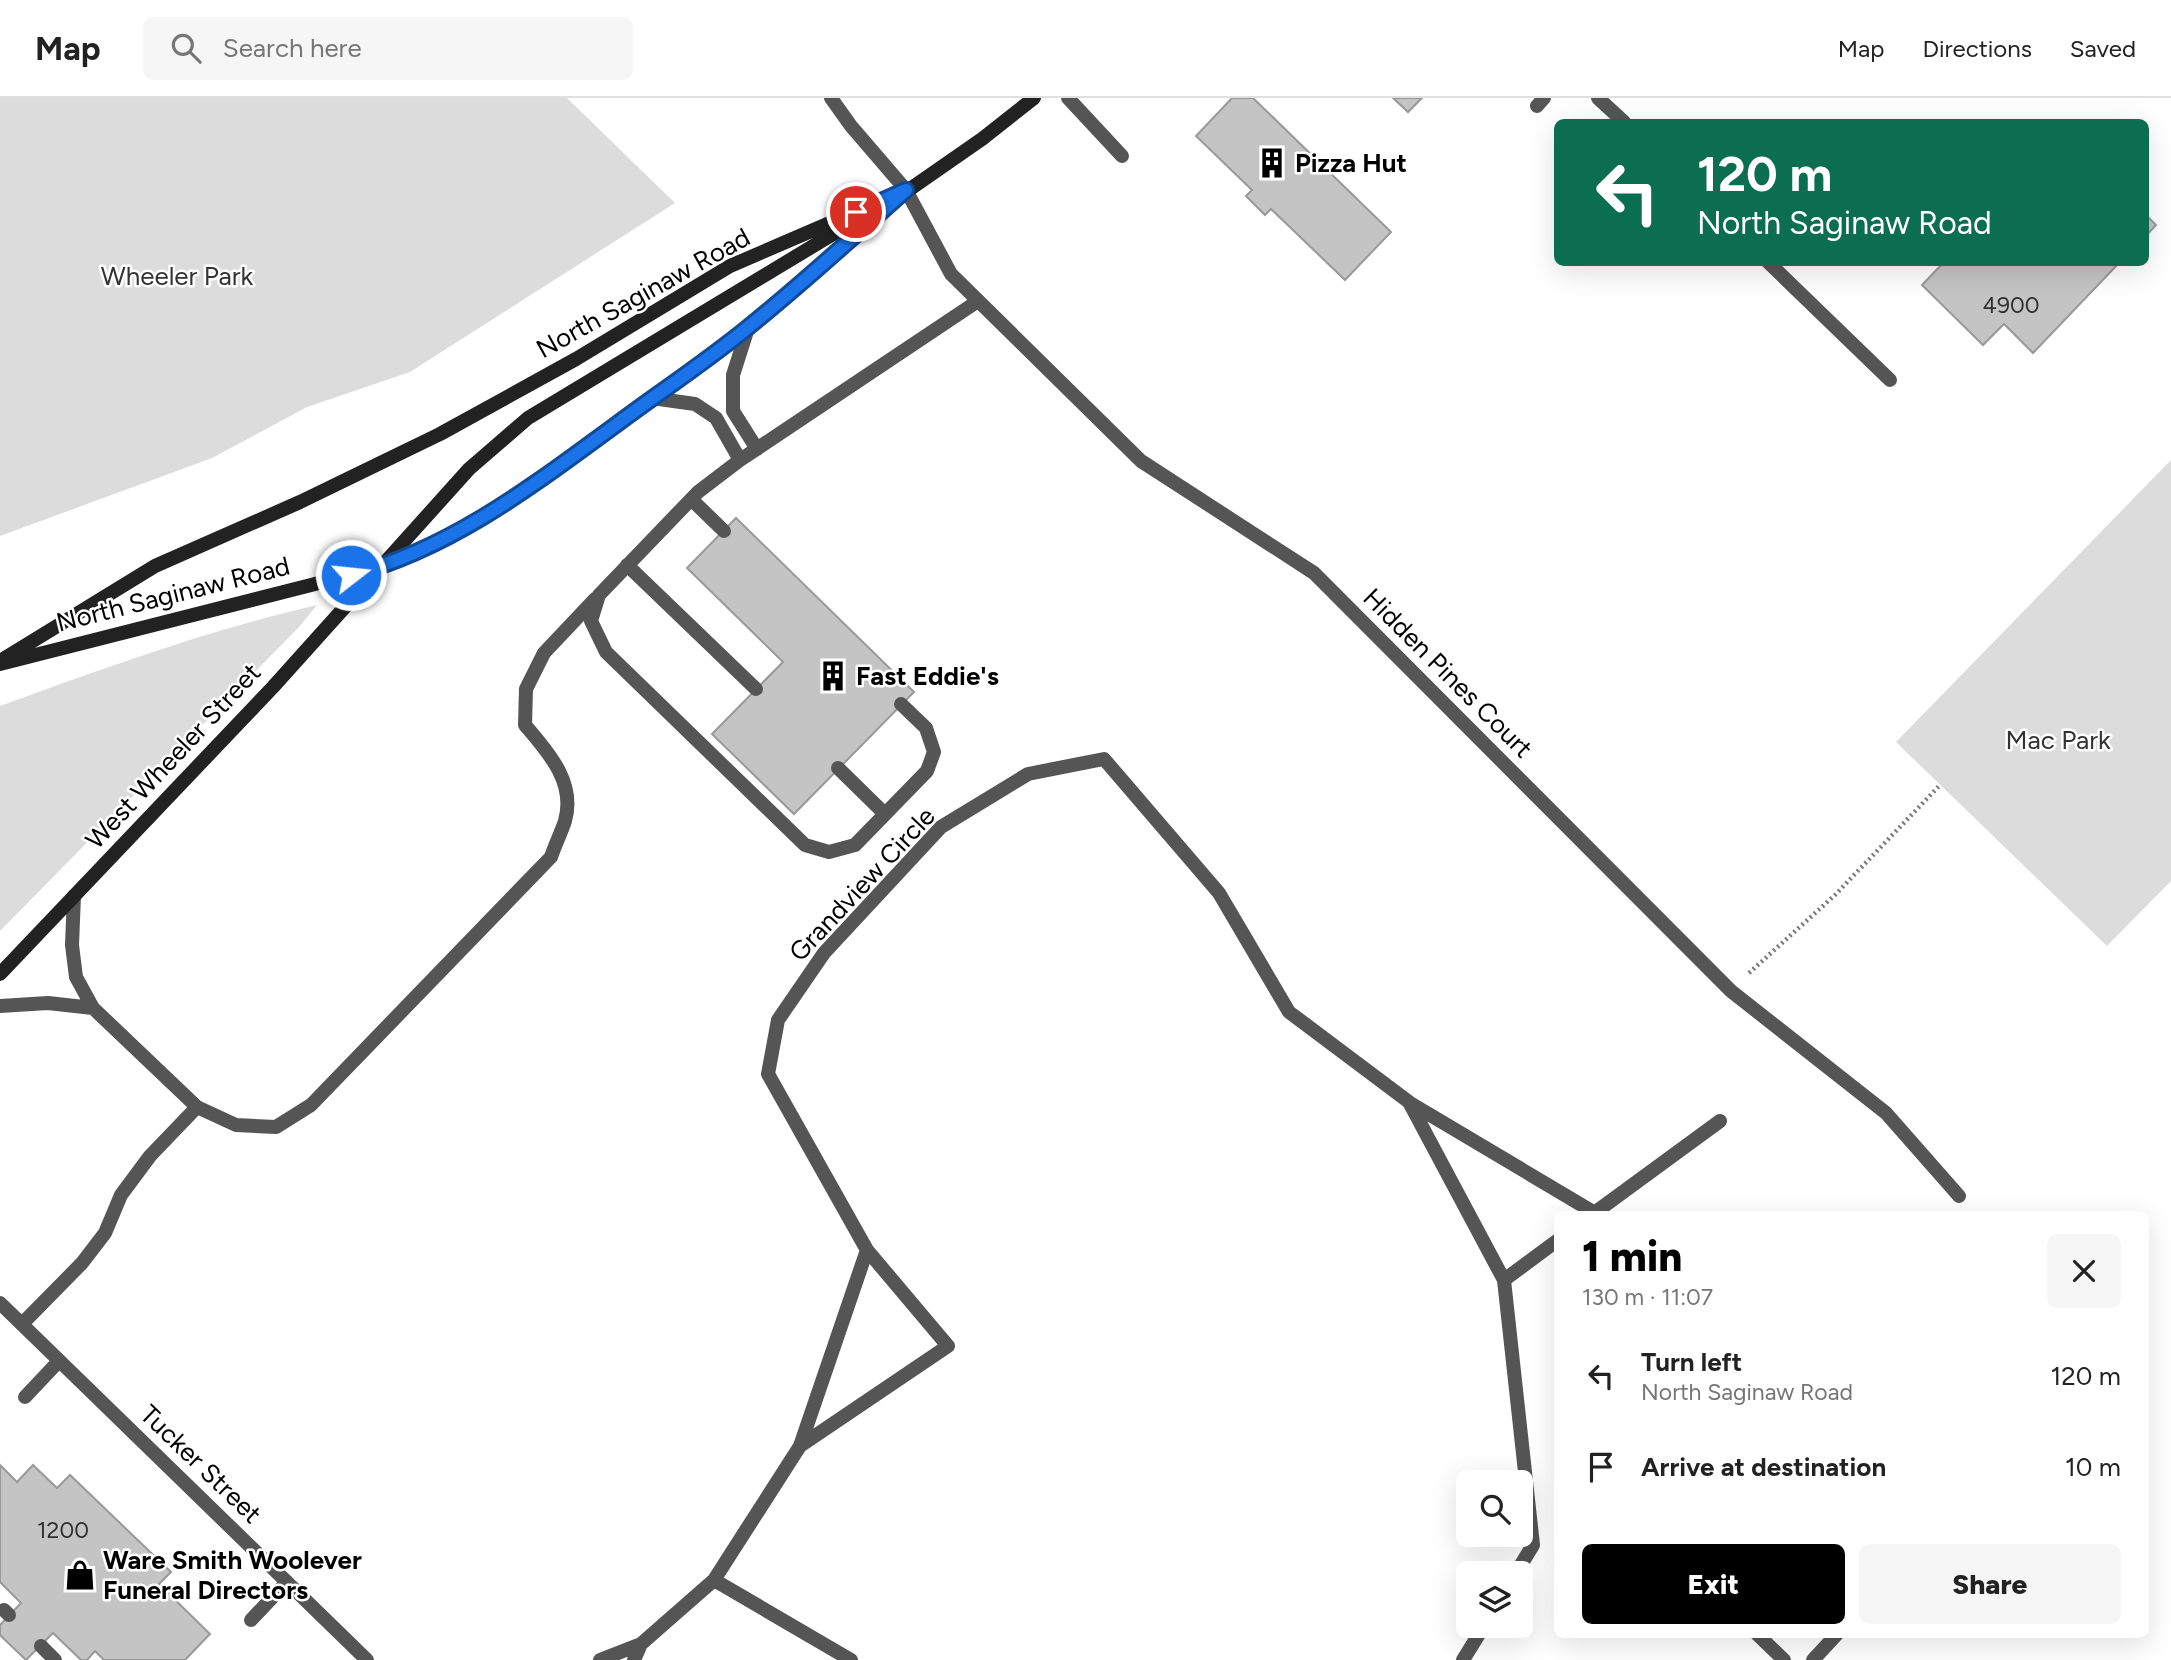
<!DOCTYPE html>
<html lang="en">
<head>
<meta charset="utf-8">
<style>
  body { margin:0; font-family:Figtree,sans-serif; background:#f6f6f6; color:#222; height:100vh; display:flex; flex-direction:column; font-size:26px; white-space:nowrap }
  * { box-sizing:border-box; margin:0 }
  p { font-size:23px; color:#767676 }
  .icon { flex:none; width:38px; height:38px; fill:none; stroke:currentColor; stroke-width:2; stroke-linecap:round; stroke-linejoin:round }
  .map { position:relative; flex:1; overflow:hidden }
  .sheet { position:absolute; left:1554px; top:1113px; width:595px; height:427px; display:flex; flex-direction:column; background:#fff; border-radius:10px; box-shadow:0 7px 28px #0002 }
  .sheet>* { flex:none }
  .hud { position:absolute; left:1554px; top:21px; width:595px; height:147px; border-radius:10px; box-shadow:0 7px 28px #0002; background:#0b6e4f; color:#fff; overflow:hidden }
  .tools { position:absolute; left:1456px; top:1372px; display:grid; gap:14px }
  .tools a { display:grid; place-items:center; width:77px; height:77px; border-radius:10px; background:#fff; box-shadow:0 7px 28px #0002; font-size:35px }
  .pin { position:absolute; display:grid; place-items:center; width:60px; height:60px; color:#fff; margin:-30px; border:4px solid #fff; border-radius:50%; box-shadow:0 2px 7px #0007 }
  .me { position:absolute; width:77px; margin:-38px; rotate:74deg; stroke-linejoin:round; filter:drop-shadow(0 0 5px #0008) }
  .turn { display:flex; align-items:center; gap:24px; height:147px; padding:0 28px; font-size:32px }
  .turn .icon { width:91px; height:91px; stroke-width:2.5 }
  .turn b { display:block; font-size:49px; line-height:60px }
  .round { display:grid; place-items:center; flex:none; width:74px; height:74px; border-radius:10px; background:#f6f6f6 }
  .summary { display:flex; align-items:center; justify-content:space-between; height:119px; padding:0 28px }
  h1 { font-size:42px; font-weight:800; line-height:52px; color:#000 }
  .cta { display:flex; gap:14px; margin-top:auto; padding:14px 28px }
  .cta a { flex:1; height:80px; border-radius:10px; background:#000; color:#fff; font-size:28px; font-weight:800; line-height:80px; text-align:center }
  .cta a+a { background:#f6f6f6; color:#222 }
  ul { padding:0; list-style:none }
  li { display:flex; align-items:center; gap:21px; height:91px; padding:0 28px }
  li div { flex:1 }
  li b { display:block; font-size:26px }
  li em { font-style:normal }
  header { display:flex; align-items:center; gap:42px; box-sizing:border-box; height:98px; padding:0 35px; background:#fff; border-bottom:2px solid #e0e0e0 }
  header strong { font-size:33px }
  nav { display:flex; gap:38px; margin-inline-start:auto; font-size:24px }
  .search { width:490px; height:63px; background:#f6f6f6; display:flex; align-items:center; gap:18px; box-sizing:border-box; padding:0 24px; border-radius:10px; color:#767676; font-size:26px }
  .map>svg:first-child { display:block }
</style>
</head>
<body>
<header>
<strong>Map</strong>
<div class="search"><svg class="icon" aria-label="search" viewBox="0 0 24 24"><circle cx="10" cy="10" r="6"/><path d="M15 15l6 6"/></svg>Search here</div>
<nav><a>Map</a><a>Directions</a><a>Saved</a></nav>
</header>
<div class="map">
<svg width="2171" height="1562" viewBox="0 0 2171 1562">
  <rect width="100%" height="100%" fill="#fff"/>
  <path fill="#dcdcdc" d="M0,0H567L675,105L410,274L307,309L212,360L0,438Z
    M2171,362V783L2107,848L1896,644Z
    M317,507L300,528L0,833V608C104,570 209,532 317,507Z"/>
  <path fill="#c4c4c4" stroke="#999" stroke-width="2" d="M1232,0H1253L1391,134L1345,182L1271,111L1265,117L1246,98L1252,92L1196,38Z
    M1393,0H1422L1408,14Z
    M2146,117L2156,127L2146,138Z
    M1944,164H2120L2033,255L2004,226L1983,247L1922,187Z
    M736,420L914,594L794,716L712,636L783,564L687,470Z
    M0,1367L17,1384L33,1367L57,1390L70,1377L171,1474L159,1486L210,1536L185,1562H104L95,1553L87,1562H81L53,1535L26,1562L0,1537V1527L21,1505L0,1484Z"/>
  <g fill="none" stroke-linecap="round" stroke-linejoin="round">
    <path stroke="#777" stroke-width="4.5" stroke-dasharray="2 3.5" stroke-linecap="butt" d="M1749,875L1835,797L1941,686"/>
    <path stroke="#555" stroke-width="14" d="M831,0L851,28L906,92
      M1068,0L1122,58
      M1537,8L1544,0
      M748,230L733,277V313L757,351
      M652,300L695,306L716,320L740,362
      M691,401L724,433
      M627,467L756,591
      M901,606L926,630L934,654L927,673L855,747L829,754L805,747L606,554L591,523L599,497L698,394L740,362L978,203
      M838,670L885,716
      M74,798L72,847L76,879L93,910L197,1009L236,1027L276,1029L311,1007L551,759C555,747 561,735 565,723C576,684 548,654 525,627L526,591L544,555L595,501
      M0,908L48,905L93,910
      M22,1226L82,1165L105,1135L121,1097L150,1058L197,1009
      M25,1299L59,1263
      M4,1512L9,1517
      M251,1522L287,1484
      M41,1548L55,1562"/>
    <path stroke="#555" stroke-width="14" d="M1598,0L1624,24
      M906,92L951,176L1141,363L1314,475L1731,893L1886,1015L1959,1098
      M1768,164L1890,282
      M1410,1005L1595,1115
      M1593,1116L1720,1023
      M1504,1182L1558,1142
      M0,1205L367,1562
      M800,1348L948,1248L867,1152
      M714,1482L851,1562
      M1757,1536L1784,1562
      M600,1562L641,1546L714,1482L800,1348L867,1152L768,976L778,922L824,855L941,729L1028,676L1104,661L1219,795L1289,914L1409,1004L1504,1182L1533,1447L1516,1475
      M634,1562L641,1546
      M1463,1562L1484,1528
      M1813,1562L1837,1536"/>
    <path stroke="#222" stroke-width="14" d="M900,98L982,41L1034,0
      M5,560L155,468L300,404L440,336L576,261L730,168L860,112
      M0,566L378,470L460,433L531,389L697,269L748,230L874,120
      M0,876L273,589L469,371L528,320L906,92"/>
  </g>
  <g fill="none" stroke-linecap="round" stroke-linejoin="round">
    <g stroke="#114b97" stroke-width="18">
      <path id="route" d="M351,477C451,451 535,386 617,326C660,294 704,265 746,231C801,187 853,139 906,92L856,114"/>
    </g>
    <use href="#route" stroke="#1a73e8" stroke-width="12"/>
  </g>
  <defs>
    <g id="building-bare" transform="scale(2.415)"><path d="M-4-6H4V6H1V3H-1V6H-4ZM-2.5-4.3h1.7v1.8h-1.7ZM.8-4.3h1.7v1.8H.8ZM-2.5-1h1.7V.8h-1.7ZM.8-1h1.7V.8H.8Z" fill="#000" stroke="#fff" stroke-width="2.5" paint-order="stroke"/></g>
    <g id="shop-bare" transform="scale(2.415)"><path d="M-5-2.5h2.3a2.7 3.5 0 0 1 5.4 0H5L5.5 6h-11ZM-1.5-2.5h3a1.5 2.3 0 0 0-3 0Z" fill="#000" stroke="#fff" stroke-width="2.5" paint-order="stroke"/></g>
  </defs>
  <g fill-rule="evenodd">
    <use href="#building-bare" x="1272" y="65"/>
    <use href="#building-bare" x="833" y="578"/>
    <use href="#shop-bare" x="80" y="1477"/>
  </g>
  <g text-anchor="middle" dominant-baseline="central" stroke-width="5" stroke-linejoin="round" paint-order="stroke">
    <g font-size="23" fill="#313131">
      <text x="2011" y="207">4900</text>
      <text x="63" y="1432">1200</text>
    </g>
    <g font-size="26" font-weight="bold" fill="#000" stroke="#fff" text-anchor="start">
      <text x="1295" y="65">Pizza Hut</text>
      <text x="856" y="578">Fast Eddie's</text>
      <text x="103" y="1462">Ware Smith Woolever<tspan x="103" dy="30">Funeral Directors</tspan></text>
    </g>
    <g font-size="26" fill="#333" stroke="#fff">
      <text x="177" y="178">Wheeler Park</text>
      <text x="2058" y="642">Mac Park</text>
    </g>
    <g font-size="26" fill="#000" stroke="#fff">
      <text transform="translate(643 195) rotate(-29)">North Saginaw Road</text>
      <text transform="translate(173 496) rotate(-14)">North Saginaw Road</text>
      <text transform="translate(1448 575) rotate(45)">Hidden Pines Court</text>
      <text transform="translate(173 658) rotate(-47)">West Wheeler Street</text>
      <text transform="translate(862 786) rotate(-47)">Grandview Circle</text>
      <text transform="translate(201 1366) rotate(44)">Tucker Street</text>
    </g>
  </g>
</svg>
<div class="tools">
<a><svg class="icon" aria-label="search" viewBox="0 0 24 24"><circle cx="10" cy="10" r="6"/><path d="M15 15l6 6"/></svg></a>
<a><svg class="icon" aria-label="layers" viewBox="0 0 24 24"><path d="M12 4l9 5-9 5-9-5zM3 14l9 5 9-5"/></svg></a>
</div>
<div class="pin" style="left:856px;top:114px;background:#d93025"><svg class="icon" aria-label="arrive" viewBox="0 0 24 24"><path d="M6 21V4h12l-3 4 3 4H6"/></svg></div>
<svg class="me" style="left:351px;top:477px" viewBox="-20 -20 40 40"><circle r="17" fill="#1a73e8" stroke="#fff" stroke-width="3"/><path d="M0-11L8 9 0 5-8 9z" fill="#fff"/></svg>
<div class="hud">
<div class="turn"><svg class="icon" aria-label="left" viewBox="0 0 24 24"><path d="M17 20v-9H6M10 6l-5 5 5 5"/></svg><div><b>120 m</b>North Saginaw Road</div></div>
</div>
<section class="sheet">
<div class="summary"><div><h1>1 min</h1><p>130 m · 11:07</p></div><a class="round"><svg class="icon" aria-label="close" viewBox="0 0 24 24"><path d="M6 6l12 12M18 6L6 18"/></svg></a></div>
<ul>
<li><svg class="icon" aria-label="left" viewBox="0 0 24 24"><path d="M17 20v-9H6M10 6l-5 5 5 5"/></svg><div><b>Turn left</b><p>North Saginaw Road</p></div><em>120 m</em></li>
<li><svg class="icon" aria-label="arrive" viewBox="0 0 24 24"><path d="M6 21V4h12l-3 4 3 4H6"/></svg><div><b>Arrive at destination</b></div><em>10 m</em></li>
</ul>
<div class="cta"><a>Exit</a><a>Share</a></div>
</section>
</div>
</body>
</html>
